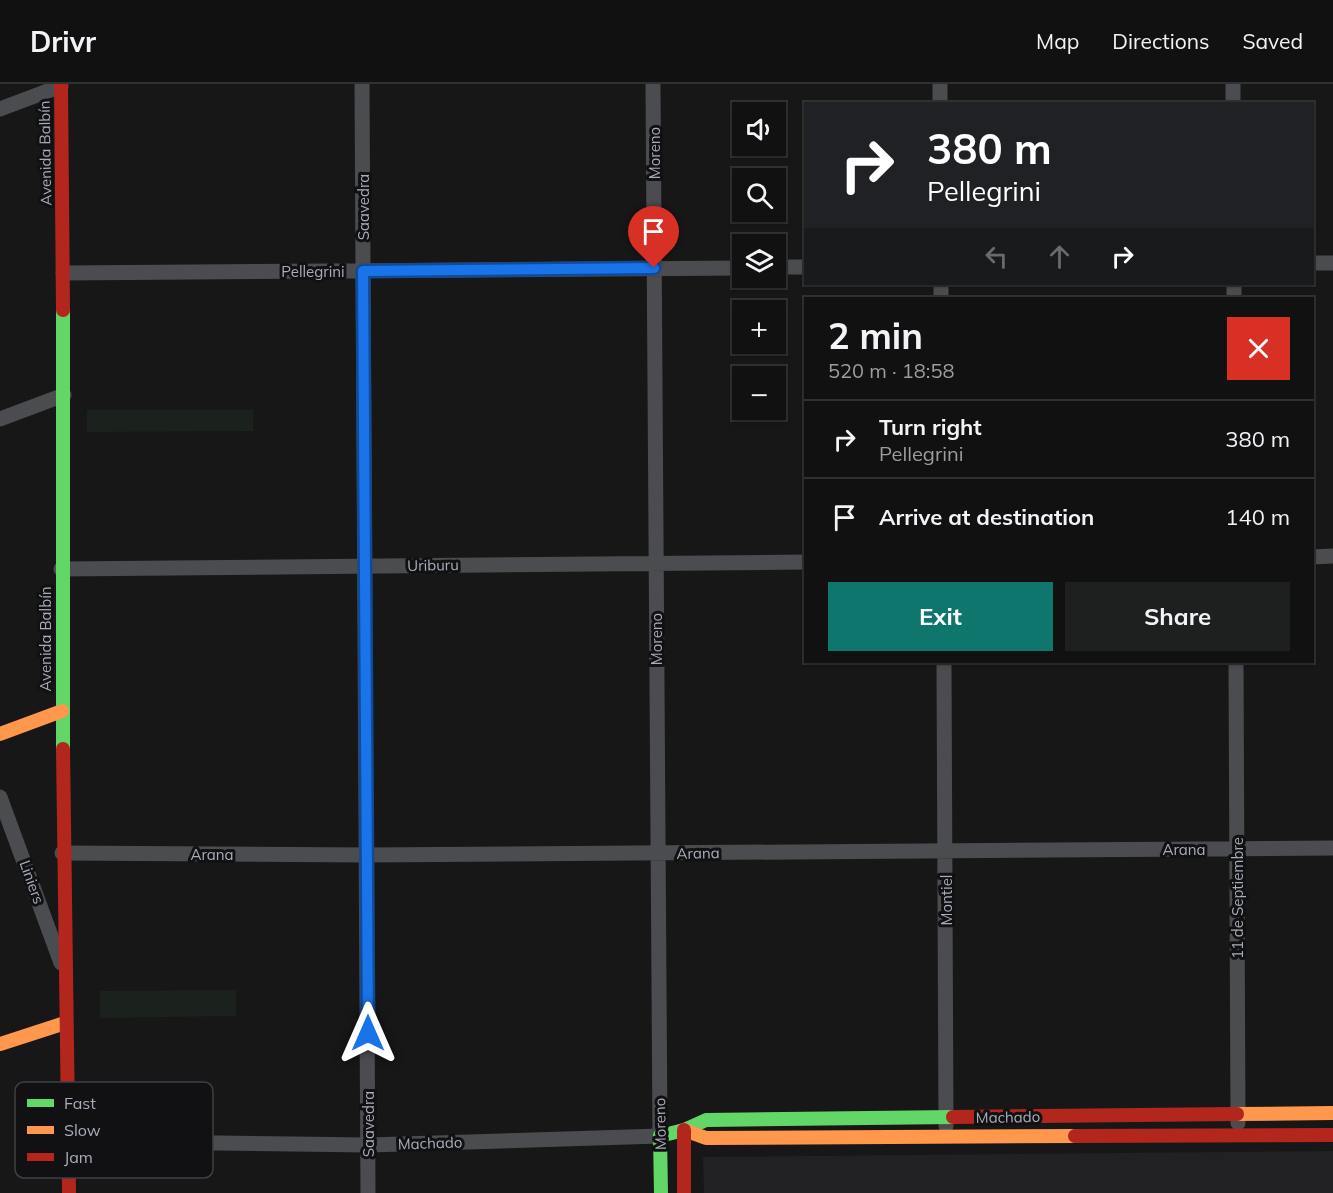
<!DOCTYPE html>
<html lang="en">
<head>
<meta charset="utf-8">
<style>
  body { margin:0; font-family:Mulish,sans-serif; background:#1e1f1f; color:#f1f3f6; height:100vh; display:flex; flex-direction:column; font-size:22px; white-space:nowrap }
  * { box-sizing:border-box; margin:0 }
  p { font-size:20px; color:#9c9d9f }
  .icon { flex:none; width:33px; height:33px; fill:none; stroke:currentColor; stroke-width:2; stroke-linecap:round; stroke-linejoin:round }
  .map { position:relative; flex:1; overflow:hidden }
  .details { position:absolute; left:804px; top:213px; width:510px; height:366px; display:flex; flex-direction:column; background:#111; border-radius:0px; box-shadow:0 2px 4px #0004,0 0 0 2px #303131 }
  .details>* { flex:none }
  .banner { position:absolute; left:804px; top:18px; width:510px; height:183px; border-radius:0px; box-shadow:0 2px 4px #0004,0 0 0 2px #303131; background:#202124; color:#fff; overflow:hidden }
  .controls { position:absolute; left:732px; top:18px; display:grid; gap:12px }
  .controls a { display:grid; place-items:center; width:54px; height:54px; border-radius:0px; background:#111; box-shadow:0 2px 4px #0004,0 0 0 2px #303131; font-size:30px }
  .pin { position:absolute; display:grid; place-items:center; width:51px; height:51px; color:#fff; margin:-62px -26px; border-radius:50% 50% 50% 0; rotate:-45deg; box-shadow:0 0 6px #0007 }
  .pin .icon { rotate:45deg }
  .me { position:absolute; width:66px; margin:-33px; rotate:0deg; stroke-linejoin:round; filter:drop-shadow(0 0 4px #0008) }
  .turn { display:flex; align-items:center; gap:21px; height:126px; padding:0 24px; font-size:27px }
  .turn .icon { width:78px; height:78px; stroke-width:2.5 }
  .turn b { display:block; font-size:42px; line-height:51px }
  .lanes { display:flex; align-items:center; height:57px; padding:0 24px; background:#0003; justify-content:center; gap:30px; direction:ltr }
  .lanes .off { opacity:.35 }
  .round { display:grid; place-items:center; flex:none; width:63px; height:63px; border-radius:0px; background:#1e1f1f }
  .overview { display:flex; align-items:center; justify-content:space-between; height:102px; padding:0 24px }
  h1 { font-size:36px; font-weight:700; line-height:45px }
  .primary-button { display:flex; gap:12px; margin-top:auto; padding:12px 24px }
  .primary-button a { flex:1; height:69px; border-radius:0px; background:#0f766e; color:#fff; font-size:24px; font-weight:700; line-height:69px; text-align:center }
  .primary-button a+a { background:#1e1f1f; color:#f1f3f6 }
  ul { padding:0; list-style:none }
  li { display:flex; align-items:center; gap:18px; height:78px; padding:0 24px; border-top:2px solid #303131 }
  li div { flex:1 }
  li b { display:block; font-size:22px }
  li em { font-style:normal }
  header { display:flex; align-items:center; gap:36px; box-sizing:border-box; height:84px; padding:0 30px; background:#111; border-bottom:2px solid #303131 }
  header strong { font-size:28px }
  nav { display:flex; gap:33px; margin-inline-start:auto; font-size:21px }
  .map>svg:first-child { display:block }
</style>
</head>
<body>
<header>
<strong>Drivr</strong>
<nav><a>Map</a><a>Directions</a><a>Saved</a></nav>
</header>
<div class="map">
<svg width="1333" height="1109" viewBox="0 0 1333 1109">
  <rect width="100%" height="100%" fill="#171717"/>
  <path fill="#212124" d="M1333,1067V1109H704L703,1073Z"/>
  <path fill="#1b211c" d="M87,326H253V347L87,348Z
    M236,906V932L100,934V907Z"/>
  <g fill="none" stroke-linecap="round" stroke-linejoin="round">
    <path stroke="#4b4c50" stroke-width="15" d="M362,0L368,1109
      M940,0V20
      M1233,0V20
      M0,25L61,2L59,0
      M1312,179H1333
      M776,183H806
      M63,189L742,184
      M941,200V214
      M1234,200V214
      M0,335L64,311
      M1312,473L1333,472
      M61,485L806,478
      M944,578L946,1042
      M1236,578L1238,1039
      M0,713L61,879
      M62,769L367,771L1333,764
      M68,1057L369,1061L660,1052L653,0"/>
    <path stroke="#63d668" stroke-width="14" d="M63,226V665
      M661,1109L660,1052L684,1046L706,1036L953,1033"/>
    <path stroke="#ff974d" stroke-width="14" d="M0,650L62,627
      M0,960L65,939
      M1237,1030L1333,1029
      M684,1046L706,1054L1075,1052"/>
    <path stroke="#b3261e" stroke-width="14" d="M61,0L63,226
      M63,665L69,1109
      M953,1033L1237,1030
      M684,1046V1109
      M1075,1052L1333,1051"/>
  </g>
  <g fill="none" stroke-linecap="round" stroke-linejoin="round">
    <g stroke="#114b97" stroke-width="15">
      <path id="route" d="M368,949L363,187L654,184"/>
    </g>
    <use href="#route" stroke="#1a73e8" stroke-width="10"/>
  </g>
  <g text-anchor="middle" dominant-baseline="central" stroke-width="6" stroke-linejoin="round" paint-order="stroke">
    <g font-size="15" fill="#a8adb8" stroke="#111113">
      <text transform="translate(45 69) rotate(-91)">Avenida Balbín</text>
      <text transform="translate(654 69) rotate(-90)">Moreno</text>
      <text transform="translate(363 123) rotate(-90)">Saavedra</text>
      <text x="313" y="187">Pellegrini</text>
      <text transform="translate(433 481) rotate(-1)">Uriburu</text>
      <text transform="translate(45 555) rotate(-90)">Avenida Balbín</text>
      <text transform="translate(656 555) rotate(-90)">Moreno</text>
      <text x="1184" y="765">Arana</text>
      <text transform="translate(698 769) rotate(-1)">Arana</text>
      <text x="212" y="770">Arana</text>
      <text transform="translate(32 798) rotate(70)">Liniers</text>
      <text transform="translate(1237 814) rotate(-90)">11 de Septiembre</text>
      <text transform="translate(946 816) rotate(-90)">Montiel</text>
      <text transform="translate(1008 1033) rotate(-1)">Machado</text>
      <text transform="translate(368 1040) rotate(-90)">Saavedra</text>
      <text transform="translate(660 1040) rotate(-91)">Moreno</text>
      <text transform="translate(430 1059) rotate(-2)">Machado</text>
    </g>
  </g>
  <rect x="15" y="998" width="198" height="96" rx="9" fill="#111113" stroke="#3e4045" stroke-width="1.5"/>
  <rect x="27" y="1015" width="27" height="8" fill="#63d668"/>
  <rect x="27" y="1042" width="27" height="8" fill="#ff974d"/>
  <rect x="27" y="1069" width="27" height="8" fill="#b3261e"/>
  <g font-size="16" fill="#a8adb8">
    <text x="64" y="1025">Fast</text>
    <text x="64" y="1052">Slow</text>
    <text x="64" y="1079">Jam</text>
  </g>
</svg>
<div class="controls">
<a><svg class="icon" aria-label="sound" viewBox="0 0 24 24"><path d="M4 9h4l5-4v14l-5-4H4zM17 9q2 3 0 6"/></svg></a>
<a><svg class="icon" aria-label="search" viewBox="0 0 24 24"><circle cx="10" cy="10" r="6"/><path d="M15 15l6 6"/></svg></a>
<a><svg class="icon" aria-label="layers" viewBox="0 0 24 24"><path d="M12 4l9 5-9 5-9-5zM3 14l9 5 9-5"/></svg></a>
<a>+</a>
<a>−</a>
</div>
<div class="pin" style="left:654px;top:184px;background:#d93025"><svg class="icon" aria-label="arrive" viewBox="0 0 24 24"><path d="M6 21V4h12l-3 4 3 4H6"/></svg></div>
<svg class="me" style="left:368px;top:949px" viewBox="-20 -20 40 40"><path d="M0-17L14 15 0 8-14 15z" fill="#1a73e8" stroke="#fff" stroke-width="4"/></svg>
<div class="banner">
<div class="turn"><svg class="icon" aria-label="right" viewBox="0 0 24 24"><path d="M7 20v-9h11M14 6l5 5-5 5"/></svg><div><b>380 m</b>Pellegrini</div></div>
<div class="lanes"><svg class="icon off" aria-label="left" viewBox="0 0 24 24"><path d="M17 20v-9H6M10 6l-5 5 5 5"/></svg><svg class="icon off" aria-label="ahead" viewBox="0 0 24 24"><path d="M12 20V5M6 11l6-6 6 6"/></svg><svg class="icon" aria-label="right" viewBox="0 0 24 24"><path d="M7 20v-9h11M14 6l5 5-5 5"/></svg></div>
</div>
<section class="details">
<div class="overview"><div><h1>2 min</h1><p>520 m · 18:58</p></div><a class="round" style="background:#d93025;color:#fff"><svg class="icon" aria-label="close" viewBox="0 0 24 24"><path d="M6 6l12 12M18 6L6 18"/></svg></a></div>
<ul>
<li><svg class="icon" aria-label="right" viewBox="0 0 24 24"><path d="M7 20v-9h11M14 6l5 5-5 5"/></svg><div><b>Turn right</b><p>Pellegrini</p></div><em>380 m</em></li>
<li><svg class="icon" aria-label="arrive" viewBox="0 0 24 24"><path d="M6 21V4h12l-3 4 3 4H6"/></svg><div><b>Arrive at destination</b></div><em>140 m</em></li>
</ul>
<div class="primary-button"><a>Exit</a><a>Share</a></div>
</section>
</div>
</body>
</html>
